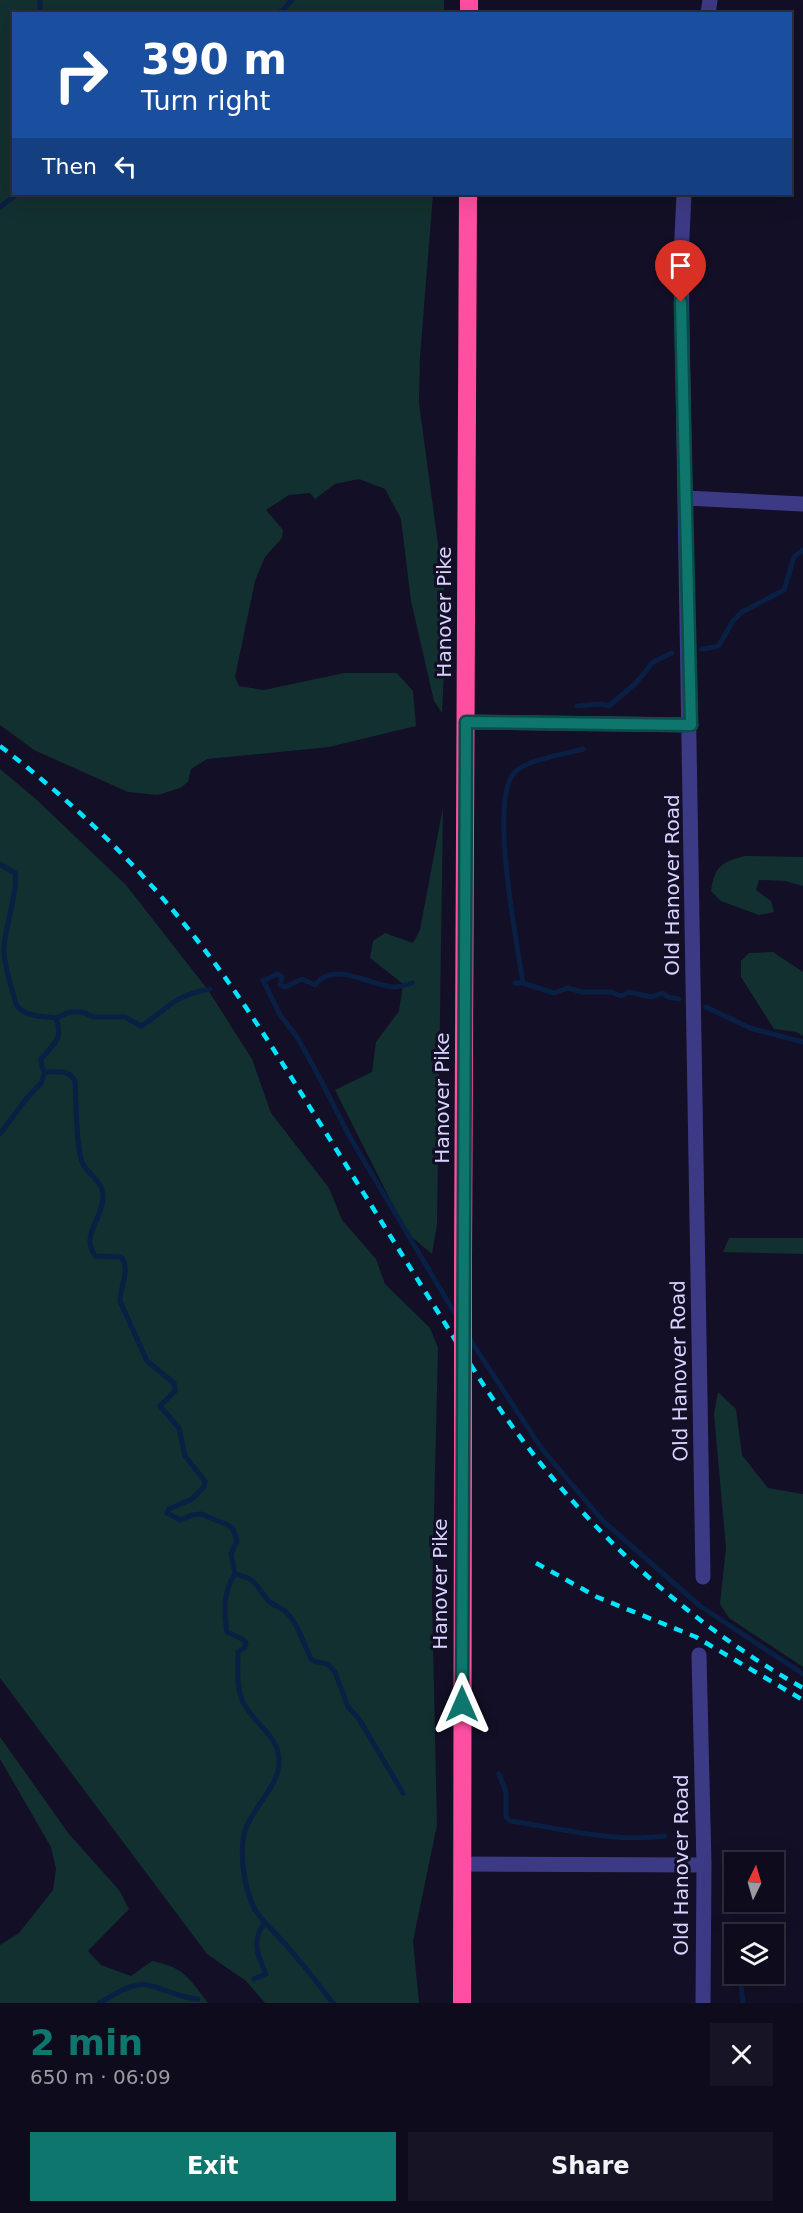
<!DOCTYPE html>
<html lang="en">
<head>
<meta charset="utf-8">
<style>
  body { margin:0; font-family:"DejaVu Sans",sans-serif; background:#171425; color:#f1f3f6; height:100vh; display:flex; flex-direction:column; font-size:22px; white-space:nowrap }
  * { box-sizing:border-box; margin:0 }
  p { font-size:20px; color:#9b9ba3 }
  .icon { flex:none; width:33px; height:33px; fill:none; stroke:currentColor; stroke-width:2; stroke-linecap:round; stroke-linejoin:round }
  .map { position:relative; height:2003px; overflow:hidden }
  .drawer { display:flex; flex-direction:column; background:#0e0b1c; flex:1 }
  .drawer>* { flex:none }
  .top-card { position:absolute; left:12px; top:12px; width:780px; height:183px; border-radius:0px; box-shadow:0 6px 24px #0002,0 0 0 2px #2e2b3b; background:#1a4fa0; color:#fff; overflow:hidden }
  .needle { width:39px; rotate:5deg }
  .buttons { position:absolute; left:724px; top:1852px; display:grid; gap:12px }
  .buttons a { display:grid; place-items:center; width:60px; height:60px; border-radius:0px; background:#0e0b1c; box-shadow:0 6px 24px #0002,0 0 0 2px #2e2b3b; font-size:30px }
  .pin { position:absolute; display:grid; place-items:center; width:51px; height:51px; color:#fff; margin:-62px -26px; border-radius:50% 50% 50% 0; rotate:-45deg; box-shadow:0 0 6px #0007 }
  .pin .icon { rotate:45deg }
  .me { position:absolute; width:66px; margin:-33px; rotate:0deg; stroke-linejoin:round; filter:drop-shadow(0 0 4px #0008) }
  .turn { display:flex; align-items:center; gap:21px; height:126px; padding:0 30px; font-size:27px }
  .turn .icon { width:78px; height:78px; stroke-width:2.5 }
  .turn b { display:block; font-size:42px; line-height:51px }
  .then { display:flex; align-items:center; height:57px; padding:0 30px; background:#0003; gap:12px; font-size:22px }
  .round { display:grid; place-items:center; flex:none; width:63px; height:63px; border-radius:0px; background:#171425 }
  .headline { display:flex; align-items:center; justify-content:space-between; height:102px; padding:0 30px }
  h1 { font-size:36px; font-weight:800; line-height:45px; color:#0f766e }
  .primary-button { display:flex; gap:12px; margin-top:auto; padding:12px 30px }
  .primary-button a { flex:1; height:69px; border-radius:0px; background:#0f766e; color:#fff; font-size:24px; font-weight:800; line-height:69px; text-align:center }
  .primary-button a+a { background:#171425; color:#f1f3f6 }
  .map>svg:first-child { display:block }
</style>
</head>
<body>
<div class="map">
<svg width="803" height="2003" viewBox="0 0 803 2003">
  <rect width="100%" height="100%" fill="#130f26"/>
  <path fill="#12302f" d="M0,0H444V14H14V194H433L420,357L419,403L447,611L442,713L434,701L411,601L401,519L385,489L359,479L335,484L315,499L310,493L289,495L266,510L283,530L282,538L265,557L255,581L235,677L239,686L264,690L344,673H397L413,691L416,726L329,747L207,759L191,769L188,782L180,788L158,795L128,792L34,750L0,725Z
    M0,769L37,800L126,885L208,990L252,1059L271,1113L329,1188L342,1220L376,1259L385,1284L430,1328L438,1348L432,1598L437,1825L413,1941L419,2003H265L246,1981L207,1954L0,1678Z
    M443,807L437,1224L432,1254L407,1233L335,1090L372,1072L376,1042L399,1011L403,984L370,958L373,941L385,933L413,943L420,930Z
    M745,856L803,857V886L785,881L759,880L756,890L771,901L774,912L759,915L721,901L711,891C715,866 721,862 745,856Z
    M773,952L803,972V1036L796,1032L774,1029L741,977V961L749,953Z
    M729,1238H803V1254L723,1252Z
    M718,1392L736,1409L742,1455L768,1488L803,1494V1667L729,1618L720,1604L726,1548L714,1414Z
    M0,1737L69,1834L119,1890L129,1909L88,1951L101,1965L131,1976L152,1961C185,1968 188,1977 208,2003H0V1945L19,1933L53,1890L56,1869L51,1847L0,1759Z"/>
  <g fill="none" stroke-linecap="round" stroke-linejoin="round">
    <path stroke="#0a1f44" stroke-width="5" d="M40,0V14
      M257,14H264
      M276,14L283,10L292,0
      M0,207L17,194
      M702,649L715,647L719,645L733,621L742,612L784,590L794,557L803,550
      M577,706L601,704L609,706L636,683L653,662L672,653
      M0,864L15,873C18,892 5,927 4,948C3,964 12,988 16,1004C23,1017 42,1016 56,1018
      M263,980L280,1015L297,1037L316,1071L351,1139L457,1317
      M263,981L277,974L282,977L280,985L285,987L302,979L315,985C334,960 369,985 393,987C398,987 406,985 412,983
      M515,983H523L554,993L568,988L582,992H611L621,996L629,992L651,997L663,993L668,997L679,999
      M523,983C517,943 489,802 514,773C525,760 565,754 583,749
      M706,1007L750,1028L803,1042
      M56,1018L70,1012H82L94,1017H125L141,1026C155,1018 167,1005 181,998C190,993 200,991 210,989
      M45,1072C57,1072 69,1069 75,1081C76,1098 76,1151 83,1164C89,1175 103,1182 103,1195C104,1219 80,1234 95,1256L121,1257C131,1270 120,1286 120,1301L147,1361L174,1383L175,1391L160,1406L179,1428L185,1456L205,1481L204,1487L192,1499L169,1509L167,1513L180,1520L192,1515L201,1514L228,1525L233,1529L237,1541L231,1554L235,1574C223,1591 224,1612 227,1632L242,1639L246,1643L244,1648L238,1652C238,1668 236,1687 243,1702C254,1725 280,1735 279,1763C279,1784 254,1807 246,1828C238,1851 244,1886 254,1908C261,1921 275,1932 284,1943C302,1962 317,1983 333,2003
      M45,1072L42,1067L41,1059C54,1044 64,1038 56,1018
      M0,1134L26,1099L41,1083L45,1072
      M469,1338L542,1449L603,1521L700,1606L803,1674
      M235,1574C258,1580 253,1582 267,1599C271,1605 281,1607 286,1612C298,1624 304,1644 311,1659L316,1662L328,1664L335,1672L348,1707L359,1719L403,1793
      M499,1774L506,1792V1817L510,1821C560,1828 614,1843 665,1836
      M734,1941L735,1944
      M740,1974L743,2003
      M254,1979L266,1974C257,1954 251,1941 265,1922
      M99,2003C112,1996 132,1982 148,1985C165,1989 180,1998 198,1999"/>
    <path stroke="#3d3a85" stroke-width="15" d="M708,14L710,0
      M684,194L681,258L682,324C692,741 696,1159 703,1577
      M686,498L803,504
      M466,722L691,725
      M699,1655L704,1865L703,2003
      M461,1864L704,1865"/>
    <path stroke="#ff4fa3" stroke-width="18" d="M469,14V0
      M463,1259L468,194
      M462,2003L463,1443"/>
    <path stroke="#00e5ff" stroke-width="4.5" stroke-dasharray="9 8" stroke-linecap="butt" d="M0,746C68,798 131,858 185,925C234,985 275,1051 316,1117C356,1181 396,1245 436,1309C455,1339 473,1370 493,1399C573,1517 679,1618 803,1688
      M536,1563L597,1597L696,1637L803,1700"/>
    <path stroke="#ff4fa3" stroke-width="18" d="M463,1443V1259"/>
  </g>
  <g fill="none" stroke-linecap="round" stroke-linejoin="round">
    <g stroke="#0a4d48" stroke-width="15">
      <path id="route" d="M462,1704L466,722L691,725L681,302"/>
    </g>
    <use href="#route" stroke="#0f766e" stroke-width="10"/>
  </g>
  <g text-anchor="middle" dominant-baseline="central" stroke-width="6" stroke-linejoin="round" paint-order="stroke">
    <g font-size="20" fill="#d9d4ff" stroke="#130f26">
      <text transform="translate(444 612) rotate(-90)">Hanover Pike</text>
      <text transform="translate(672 885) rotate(-90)">Old Hanover Road</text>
      <text transform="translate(442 1098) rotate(-90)">Hanover Pike</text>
      <text transform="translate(679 1371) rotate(-91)">Old Hanover Road</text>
      <text transform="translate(440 1584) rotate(-90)">Hanover Pike</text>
      <text transform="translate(681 1865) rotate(-90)">Old Hanover Road</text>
    </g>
  </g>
</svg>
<div class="buttons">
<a><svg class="needle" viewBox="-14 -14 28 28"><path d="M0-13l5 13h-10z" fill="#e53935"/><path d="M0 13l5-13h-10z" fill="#9b9ba3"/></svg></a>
<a><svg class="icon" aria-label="layers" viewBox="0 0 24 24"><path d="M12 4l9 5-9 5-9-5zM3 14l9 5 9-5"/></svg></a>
</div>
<div class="pin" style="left:681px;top:302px;background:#d93025"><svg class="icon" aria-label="arrive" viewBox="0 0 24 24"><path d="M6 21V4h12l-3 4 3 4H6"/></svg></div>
<svg class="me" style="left:462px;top:1704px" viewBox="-20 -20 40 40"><path d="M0-17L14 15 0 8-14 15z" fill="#0f766e" stroke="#fff" stroke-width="4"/></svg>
<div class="top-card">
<div class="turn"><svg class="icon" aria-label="right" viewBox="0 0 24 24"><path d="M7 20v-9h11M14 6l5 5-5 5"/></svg><div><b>390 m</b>Turn right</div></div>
<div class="then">Then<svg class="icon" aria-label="left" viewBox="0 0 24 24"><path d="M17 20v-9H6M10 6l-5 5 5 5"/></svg></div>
</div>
</div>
<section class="drawer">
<div class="headline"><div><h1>2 min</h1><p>650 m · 06:09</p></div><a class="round"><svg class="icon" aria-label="close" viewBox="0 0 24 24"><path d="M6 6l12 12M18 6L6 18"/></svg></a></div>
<div class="primary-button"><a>Exit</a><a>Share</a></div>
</section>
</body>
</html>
